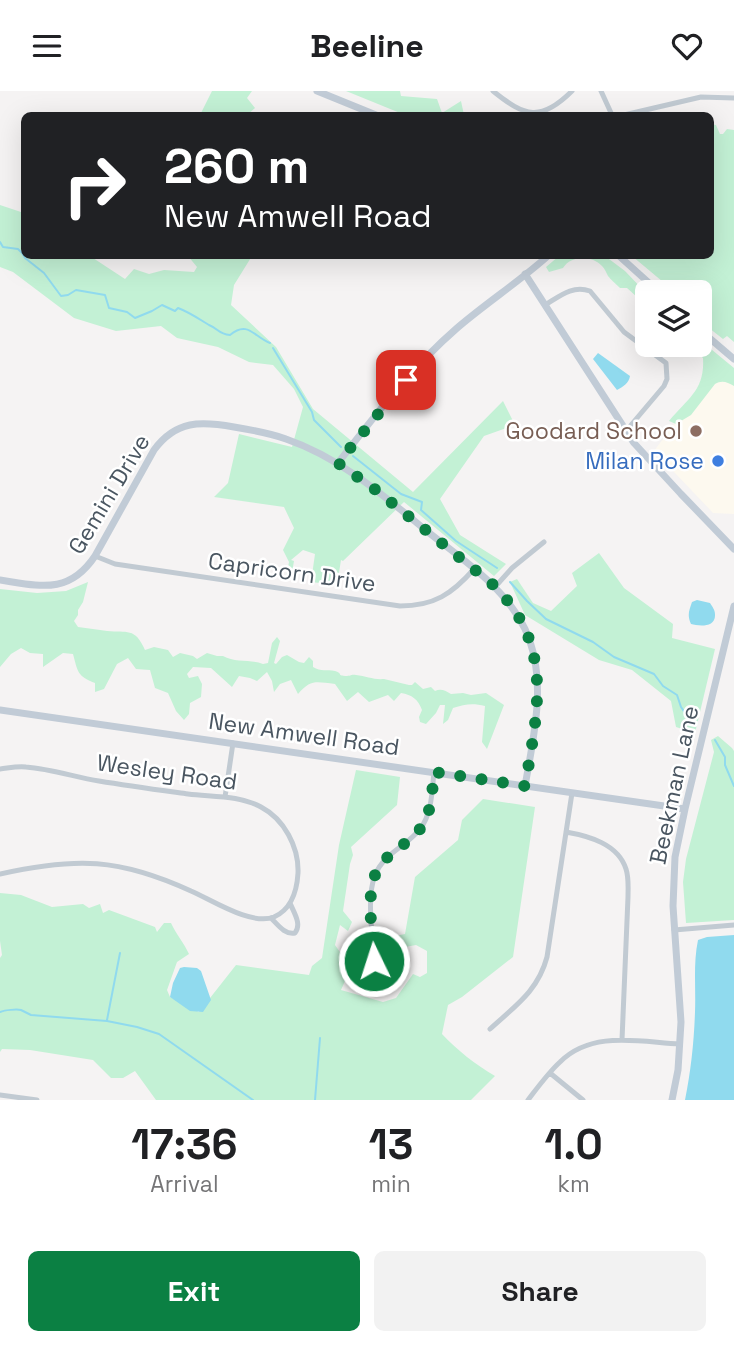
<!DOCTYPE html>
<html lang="en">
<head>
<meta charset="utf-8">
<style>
  body { margin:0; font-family:"Space Grotesk",sans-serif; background:#f2f2f2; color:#202124; height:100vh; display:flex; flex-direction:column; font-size:26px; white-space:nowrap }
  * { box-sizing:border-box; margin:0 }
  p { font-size:23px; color:#757577 }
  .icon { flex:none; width:38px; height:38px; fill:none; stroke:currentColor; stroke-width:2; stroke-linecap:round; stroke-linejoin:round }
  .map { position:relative; height:1009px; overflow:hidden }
  .drawer { display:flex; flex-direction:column; background:#fff; flex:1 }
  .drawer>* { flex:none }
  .top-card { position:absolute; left:21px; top:21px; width:693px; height:147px; border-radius:10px; box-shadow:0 7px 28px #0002; background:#202124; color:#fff; overflow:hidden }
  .buttons { position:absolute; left:635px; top:189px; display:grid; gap:14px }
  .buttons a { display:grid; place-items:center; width:77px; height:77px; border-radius:10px; background:#fff; box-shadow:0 7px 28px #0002; font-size:35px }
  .pin { position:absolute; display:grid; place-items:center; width:60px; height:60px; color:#fff; margin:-30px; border-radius:14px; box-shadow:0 4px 10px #0006 }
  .me { position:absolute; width:77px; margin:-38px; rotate:356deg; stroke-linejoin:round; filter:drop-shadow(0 0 5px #0008) }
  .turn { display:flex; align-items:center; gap:24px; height:147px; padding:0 28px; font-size:32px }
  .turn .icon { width:91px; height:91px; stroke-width:2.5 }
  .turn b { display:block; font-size:49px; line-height:60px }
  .eta { display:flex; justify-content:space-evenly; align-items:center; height:119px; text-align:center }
  .eta b { font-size:42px; font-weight:600; line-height:49px }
  .action { display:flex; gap:14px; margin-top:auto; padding:14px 28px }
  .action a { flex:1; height:80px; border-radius:10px; background:#0b8043; color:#fff; font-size:28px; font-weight:600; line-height:80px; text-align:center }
  .action a+a { background:#f2f2f2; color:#202124 }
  header { display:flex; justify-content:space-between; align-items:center; height:91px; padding:0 28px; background:#fff; font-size:32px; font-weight:600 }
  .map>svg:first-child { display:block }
</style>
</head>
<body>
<header><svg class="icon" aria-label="menu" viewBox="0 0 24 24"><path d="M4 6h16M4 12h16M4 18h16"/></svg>Beeline<svg class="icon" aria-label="heart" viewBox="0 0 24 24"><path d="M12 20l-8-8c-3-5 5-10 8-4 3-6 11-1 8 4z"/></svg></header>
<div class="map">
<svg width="734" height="1009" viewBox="0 0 734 1009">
  <rect width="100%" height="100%" fill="#f5f3f3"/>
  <path fill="#fdf9ef" d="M721,270L734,279V423L713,422L654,360Z"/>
  <path fill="#c3f1d5" d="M212,0H252L247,7L255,17L247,24H200Z
    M346,0H400L401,5L437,8L442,22L461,10L464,24H405Z
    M711,33L716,34L720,43H723L727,38L734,39V251L727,245L723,248L709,237L712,232L700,222V201H675L632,165L710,164Z
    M0,114L24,122V164L90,165L125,188L134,178L149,183L164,179L194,181L197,176L188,165H252L234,194L231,214L276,256L313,318L413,401L503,310L515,334L484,345L440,408L460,444L506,473L494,485L404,411L343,470L341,469L337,494L311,491L315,463L303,459L291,469L294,470L291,487L286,486L289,471L283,459L294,437L284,416L214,406L228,392L239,343L292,356L303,316L294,298L273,274L249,271L218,256L177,247L161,235L116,240L74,227L13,181L0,176Z
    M559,165H605L625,180L647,203V215L627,197H620C616,193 611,189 608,185C606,181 605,178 602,175C592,164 571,164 563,177L549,181L546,176Z
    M700,249L734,277V295C727,291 722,289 715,293L691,324L676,333L669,330C688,307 705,299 703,267L689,254H700Z
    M599,462L624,497L673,533L672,547L715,558L695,642L676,636L671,610L632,579L599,569L525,524L510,491L517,488L533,512L551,520L577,495L572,482Z
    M88,491L83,511L78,519V524L74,530L78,536C88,537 98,539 107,540C127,542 135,536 145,559L154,556L168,559L173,566L180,562L193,565L197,568L207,562L217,565H223C235,572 250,568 263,573L268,572L272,552L277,546L280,550L274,572L276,573L282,566L287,564L299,571L304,572L309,566L313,570V576C321,581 327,578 335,580C344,583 336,584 345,585C352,585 350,583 356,584C366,585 374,589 384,588L409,594H412L415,591L423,598L431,596L435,600C441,597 446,600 451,603L463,602L471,604L486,602L504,614L487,658L482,651L485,615C473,612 465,613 453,617L448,629L443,633L445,614H440L436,622L426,633L420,631L419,626L422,619C418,608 412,604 401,602L394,610L388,604L369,611L358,601L347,610L335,593C316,591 311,588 298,603L291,589L280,593L274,601L272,590L267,581L257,590L250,587L239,585L232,596L211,577L193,576L187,583L189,587L198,585L202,593L201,606L190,612L189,623L184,629L176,620L168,602L155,597L150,579L136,578L128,567L117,573L104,598L95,601V592C77,585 78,581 73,563L63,562L43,576V563L30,562L21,557L11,563L0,576V498L37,502L66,500Z
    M718,645L732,657L734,660V829L686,832L683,791L686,768L714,661L711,649Z
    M356,679L400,686L397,714L351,756L353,764L350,773L343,820L352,831L348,840L340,834L335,854L342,864L348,883L341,899L383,911L396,907L413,883L420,886L427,882V860L416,854L389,859L384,855L380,848L405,843L415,786L458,749L462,729L483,708L535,716L513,866L462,906L448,914L442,943C458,960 475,973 495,985L471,1009H156L135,980L123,987H111L93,969L30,959L2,958L0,961V867L2,864L0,850V802L21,804L52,816L83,813L89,817L100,813L103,822L109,819L155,836L157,841L164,832H171C176,843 184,852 189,863L177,871L167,899L170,906L199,921L236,874L309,884L312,875L322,867L339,754Z"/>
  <path fill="#90daee" d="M598,262L630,285C629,292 623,296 617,299L593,268Z
    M697,509L710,512C712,515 715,519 715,523C716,537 699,535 691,533C687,524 689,520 692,511Z
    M734,844V1009H685C691,980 694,950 695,921C696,897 693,873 698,849L707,846Z
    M184,876L197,877L201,880L211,909L203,921L190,920L170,906L173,892L180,877Z"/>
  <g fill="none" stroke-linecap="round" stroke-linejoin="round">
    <path stroke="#90daee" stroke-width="2" d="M0,151L3,156L18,158L22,162L25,167L44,182L61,205L68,204L76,199L105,204L109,217L127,221L135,227L152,220L162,214L175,220L178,217C189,221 199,228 209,234C219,238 218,243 230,244C248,229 254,246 270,252
      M273,257L312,321L314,329L341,356
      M353,365L401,403L422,411L421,419L456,450L497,477
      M510,491L527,510L546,528L593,551L614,566L654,583L663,595L677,604L681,616L692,632
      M715,649L725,666V674L734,695
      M0,921C5,919 17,918 21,919L31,924L107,930L137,936L159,943L253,1009
      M107,929L120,862
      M315,1009L320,947"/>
    <path stroke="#c1cad2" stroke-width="5" d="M493,0C525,26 541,31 572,0
      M601,0L612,24
      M624,24L701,6L734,7
      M545,214C560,205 572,194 590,200L624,241L666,272L667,288L664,295L626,340
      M95,465L115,473L400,515C434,515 452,503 474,478
      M495,496L512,477L544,451
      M0,678C9,677 17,675 26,676C51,678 75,686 99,690C129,695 159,699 188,703C213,706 239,704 261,716C284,728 299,756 298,782C297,799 292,818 274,826C251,835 212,809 191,800C119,767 76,766 0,783
      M225,706L233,652
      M566,741C589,745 618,753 626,778C629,787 628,797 628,806L622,949
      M271,827C278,834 285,844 295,842C302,833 294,822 290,812
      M674,839L734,834
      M374,870C373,845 366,807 375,784C384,762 406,756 420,738C432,723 432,700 434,681
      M490,938C515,915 538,900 547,866L572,702
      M550,982L583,1009
      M0,1004L37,1009
      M528,1009C538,996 548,982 560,971C592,939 639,951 680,953"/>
    <path stroke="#c1cbd6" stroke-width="7" d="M317,0L376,24
      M618,164L659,201
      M525,183L634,352L681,403L734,458
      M700,239L734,268
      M338,372C374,326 411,277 456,238C486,212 519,191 549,164
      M0,489C40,495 69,504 95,465L154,359C176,329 201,330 234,336C252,339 270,342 286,348C341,367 384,405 428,441C463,469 505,496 525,538C548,588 534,643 525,695
      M0,619L685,718
      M672,1009L678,979L681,931L673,815L675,766L685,718L734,515"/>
  </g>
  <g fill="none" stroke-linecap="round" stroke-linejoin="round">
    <path stroke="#0b8043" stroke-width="12" stroke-dasharray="0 21.6" d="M374,870C373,845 366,807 375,784C384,762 406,756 420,738C432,723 432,700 434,681L525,695C538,618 555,551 490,491L376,399L338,372L406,289"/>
  </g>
  <circle fill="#8d6e63" stroke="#fff" stroke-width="2.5" cx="696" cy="340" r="7"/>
  <circle fill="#3f7fe0" stroke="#fff" stroke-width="2.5" cx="718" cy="370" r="7"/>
  <g text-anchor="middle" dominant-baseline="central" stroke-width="5" stroke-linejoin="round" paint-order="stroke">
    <g font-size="23" fill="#785e54" stroke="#fff" text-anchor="end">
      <text x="682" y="340">Goodard School</text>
    </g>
    <g font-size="23" fill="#366cbe" stroke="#fff" text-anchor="end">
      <text x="704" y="370">Milan Rose</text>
    </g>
    <g font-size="23" fill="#4a5661" stroke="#fff">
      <text transform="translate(109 403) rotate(-59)">Gemini Drive</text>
      <text transform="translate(292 481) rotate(8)">Capricorn Drive</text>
      <text transform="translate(304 643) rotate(8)">New Amwell Road</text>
      <text transform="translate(167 681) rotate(8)">Wesley Road</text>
      <text transform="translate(674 694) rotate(-78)">Beekman Lane</text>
    </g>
  </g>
</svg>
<div class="buttons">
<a><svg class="icon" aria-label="layers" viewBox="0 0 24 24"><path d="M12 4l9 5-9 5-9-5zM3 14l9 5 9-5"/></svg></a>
</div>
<div class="pin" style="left:406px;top:289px;background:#d93025"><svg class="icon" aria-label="arrive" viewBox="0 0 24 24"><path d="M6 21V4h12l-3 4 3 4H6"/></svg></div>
<svg class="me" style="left:374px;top:870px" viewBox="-20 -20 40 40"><circle r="17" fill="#0b8043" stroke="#fff" stroke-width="3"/><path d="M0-11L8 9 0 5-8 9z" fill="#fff"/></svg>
<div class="top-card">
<div class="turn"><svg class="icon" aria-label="right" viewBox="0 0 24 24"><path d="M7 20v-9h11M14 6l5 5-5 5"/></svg><div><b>260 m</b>New Amwell Road</div></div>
</div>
</div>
<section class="drawer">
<div class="eta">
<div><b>17:36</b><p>Arrival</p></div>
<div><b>13</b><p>min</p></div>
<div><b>1.0</b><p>km</p></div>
</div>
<div class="action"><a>Exit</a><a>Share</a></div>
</section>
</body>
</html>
